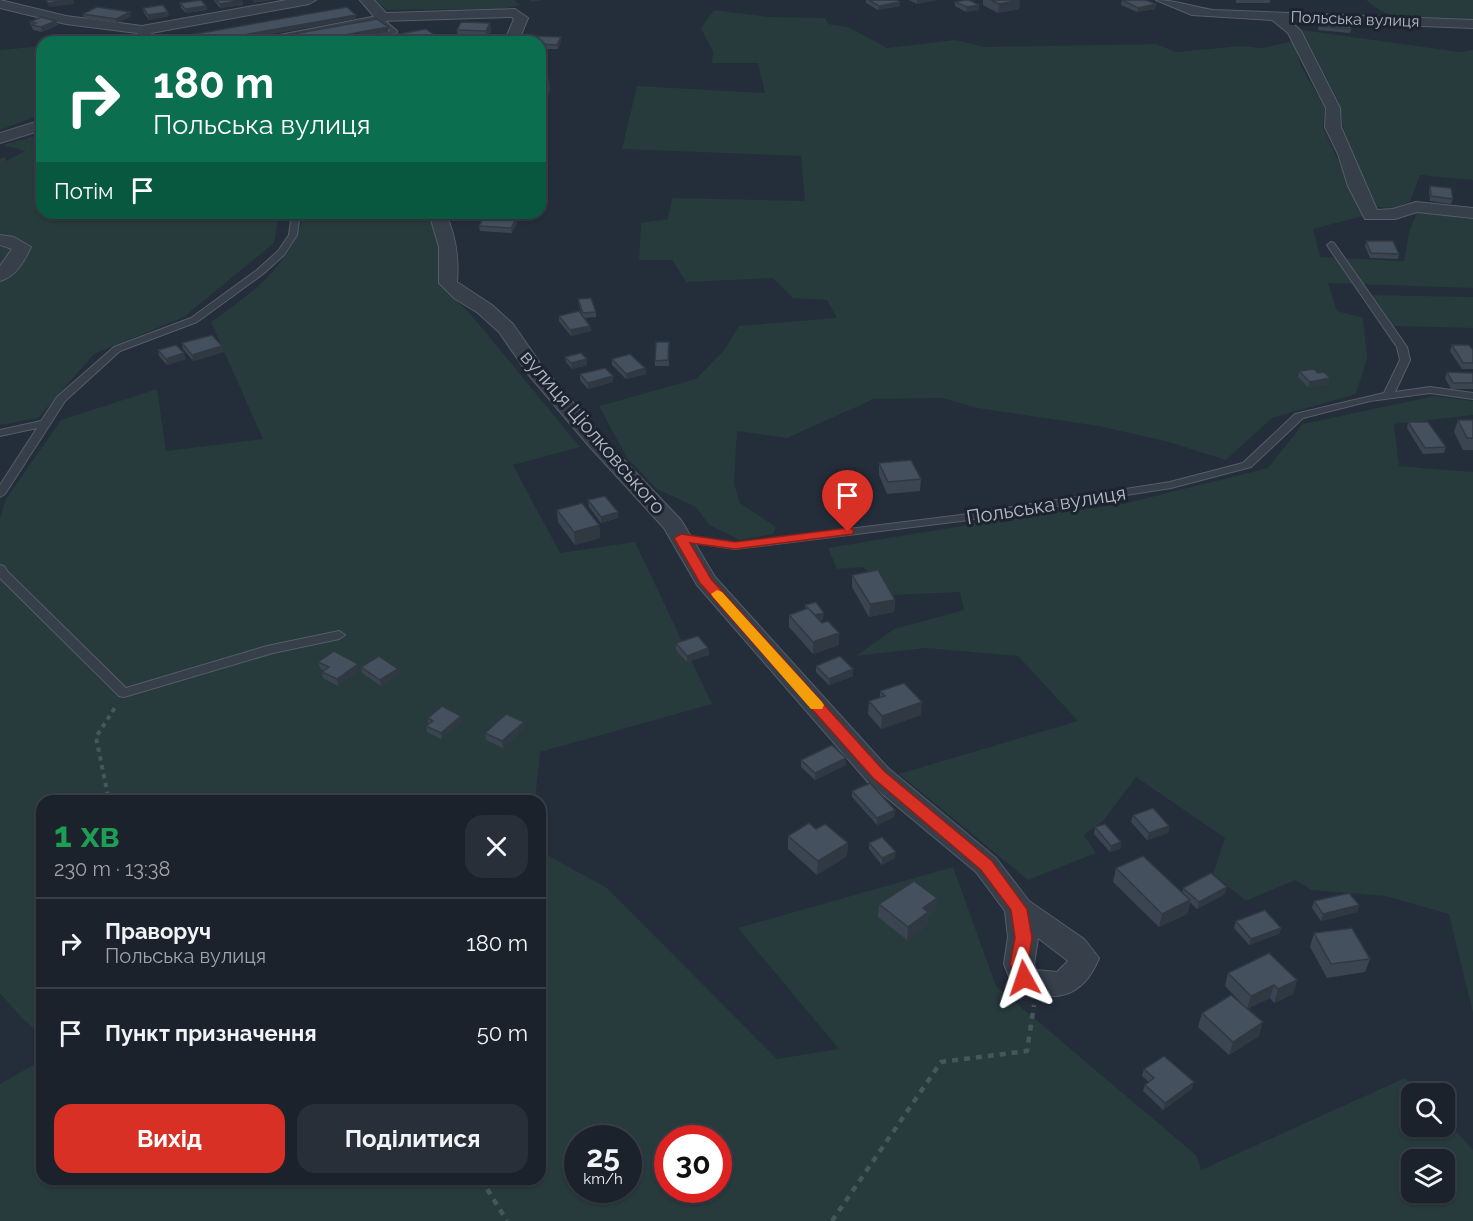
<!DOCTYPE html>
<html lang="uk">
<head>
<meta charset="utf-8">
<style>
  body { margin:0; font-family:Raleway,sans-serif; background:#282f38; color:#f1f3f6; height:100vh; display:flex; flex-direction:column; font-size:22px; white-space:nowrap }
  * { box-sizing:border-box; margin:0 }
  p { font-size:20px; color:#a0a4a9 }
  .icon { flex:none; width:33px; height:33px; fill:none; stroke:currentColor; stroke-width:2; stroke-linecap:round; stroke-linejoin:round }
  .map { position:relative; flex:1; overflow:hidden }
  .details { position:absolute; left:36px; top:795px; width:510px; height:390px; display:flex; flex-direction:column; background:#1b222c; border-radius:18px; box-shadow:0 2px 4px #0004,0 0 0 2px #393f48 }
  .details>* { flex:none }
  .guide { position:absolute; left:36px; top:36px; width:510px; height:183px; border-radius:18px; box-shadow:0 2px 4px #0004,0 0 0 2px #393f48; background:#0b6e4f; color:#fff; overflow:hidden }
  .fabs { position:absolute; left:1401px; top:1083px; display:grid; gap:12px }
  .fabs a { display:grid; place-items:center; width:54px; height:54px; border-radius:12px; background:#1b222c; box-shadow:0 2px 4px #0004,0 0 0 2px #393f48; font-size:30px }
  .speed { position:absolute; left:564px; top:1125px; display:flex; gap:12px; font-size:30px; font-weight:700; text-align:center }
  .speed>* { display:grid; place-content:center; width:78px; height:78px; border-radius:50%; background:#1b222c; box-shadow:0 2px 4px #0004,0 0 0 2px #393f48; line-height:1 }
  .speed small { font-size:15px; font-weight:400 }
  .speed .limit { border:9px solid #d22; background:#fff; color:#111 }
  .pin { position:absolute; display:grid; place-items:center; width:51px; height:51px; color:#fff; margin:-62px -26px; border-radius:50% 50% 50% 0; rotate:-45deg; box-shadow:0 0 6px #0007 }
  .pin .icon { rotate:45deg }
  .me { position:absolute; width:66px; margin:-33px; rotate:355deg; stroke-linejoin:round; filter:drop-shadow(0 0 4px #0008) }
  .turn { display:flex; align-items:center; gap:21px; height:126px; padding:0 18px; font-size:27px }
  .turn .icon { width:78px; height:78px; stroke-width:2.5 }
  .turn b { display:block; font-size:42px; line-height:51px }
  .then { display:flex; align-items:center; height:57px; padding:0 18px; background:#0003; gap:12px; font-size:22px }
  .round { display:grid; place-items:center; flex:none; width:63px; height:63px; border-radius:18px; background:#282f38 }
  .headline { display:flex; align-items:center; justify-content:space-between; height:102px; padding:0 18px }
  h1 { font-size:36px; font-weight:700; line-height:45px; color:#1e9e55 }
  .button { display:flex; gap:12px; margin-top:auto; padding:12px 18px }
  .button a { flex:1; height:69px; border-radius:18px; background:#d93025; color:#fff; font-size:24px; font-weight:700; line-height:69px; text-align:center }
  .button a+a { background:#282f38; color:#f1f3f6 }
  ul { padding:0; list-style:none }
  li { display:flex; align-items:center; gap:18px; height:90px; padding:0 18px; border-top:2px solid #393f48 }
  li div { flex:1 }
  li b { display:block; font-size:22px }
  li em { font-style:normal }
  .map>svg:first-child { display:block }
</style>
</head>
<body>
<div class="map">
<svg width="1473" height="1221" viewBox="0 0 1473 1221">
  <rect width="100%" height="100%" fill="#242d3a"/>
  <path fill="#273a3c" fill-rule="evenodd" d="M375,0H514L520,5L504,9L387,10Z
    M1366,0H1473V29C1436,26 1395,26 1366,0Z
    M714,10L770,17L825,18L828,24L848,27L887,48L955,40L984,47L1156,44L1176,52L1240,46L1263,48L1293,41L1301,66L1325,108L1323,127L1363,216L1313,229L1320,257L1404,261L1409,232L1417,212L1473,218V288L1328,283L1337,311L1363,318L1367,358L1356,394L1272,418L1226,460L1165,441L1098,426L977,408L942,398L874,399L787,438L737,431L734,484L740,503L776,527L773,534L740,540L709,525L696,507L657,489L627,458L599,406L696,379L725,349L739,326L837,318L827,300L793,298L773,278L686,282L672,260H639L641,223L668,219L672,198L805,201L801,156L622,149L637,86L765,93L758,63H712L713,52L701,28Z
    M1302,30L1460,52L1473,50V180L1420,175L1410,202L1393,208L1375,207L1343,128L1339,102Z
    M42,46V114L0,130V50Z
    M42,134V213H279L274,243L184,317L94,354L38,418L0,425V164L25,151L3,145Z
    M304,213H428L439,235L442,286L473,317L580,447L513,465L560,553L635,542L712,704L540,752L535,801H42V1036L22,1018L0,993V518L6,499L61,420L157,389L166,451L263,439L211,322C253,292 291,266 304,213Z
    M1370,295L1473,297V328L1393,326Z
    M1434,396L1473,401V415L1394,424L1399,466L1473,472V1013L1449,914L1385,896L1311,890L1295,880L1246,901L1213,874L1225,838L1136,777L1104,820L1084,835L1096,853L1028,880L899,774L1078,721L1018,656L926,648L856,656L894,629L964,610L960,592L892,595L863,567L837,569L828,548L1004,519L1123,504L1268,468L1303,424Z
    M540,851L607,888L777,1059L839,1049L738,928L953,867L996,986L1196,1155L1201,1170L1405,1078L1420,1093L1412,1094V1126H1444L1445,1120L1473,1150V1221H0V1084L42,1060V1179H540ZM578,1138H628V1190H578ZM668,1138H718V1190H668ZM1412,1160H1444V1192H1412Z"/>
  <g fill="none" stroke-linecap="round" stroke-linejoin="round">
    <g stroke="#555d68" stroke-width="2">
      <path id="lane" d="M382,15L385,17L383,19L397,31V33L355,42H341L390,31L377,20L258,42H244Z
        M292,213H300L297,235L284,255L263,274L197,322L120,351L65,401L5,494L0,497V485L37,428L0,436V430L41,421L57,397L114,347L191,318L257,270L278,251L289,235Z
        M1331,242L1334,243L1407,347L1410,360L1395,392L1430,387L1473,393V399L1430,393L1370,401L1303,418L1251,467L1171,488L961,521L735,549L681,541L675,538L681,535L735,543L961,515L1170,482L1243,463L1295,414L1384,393L1400,360L1397,347L1327,245Z
        M0,565L4,566L8,572L126,688L267,646L339,631L345,635L339,639L273,653L124,697L119,696L0,578Z"/>
    </g>
    <g stroke="#555d68" stroke-width="2">
      <path id="street" d="M0,0L66,16L142,26L287,0H316L309,4L151,33L157,42H143L137,33L66,24L0,8Z
        M360,0H374L386,13L515,9L528,18L518,42H504L514,19L512,17L382,21L377,20Z
        M1156,0C1176,0 1193,7 1213,10L1473,20V28L1290,21L1301,31L1340,108L1341,127L1377,210L1393,209L1416,202L1473,208V218L1417,212L1395,219H1365L1348,186L1338,154L1325,127L1326,108L1288,33L1272,20L1192,15Z
        M42,120V130L0,143V133Z
        M429,213H445C456,235 459,257 457,282L492,305L513,324L542,366L603,438L681,520L715,577L888,768L996,858L1029,901L1084,939L1099,958C1082,1000 1052,1004 1013,986L1004,964L1008,937L1005,911L976,872L868,782L697,585L664,528L589,446L528,374L499,332L478,313L454,298L439,283V247ZM1038,938L1068,961L1057,972L1036,970L1034,964Z
        M0,235L14,237L31,247C24,261 16,277 0,281V266L12,249L0,245Z"/>
    </g>
    <path stroke="#45575a" stroke-width="4" stroke-dasharray="4.5 4.5" stroke-linecap="butt" d="M108,796L96,737L116,706"/>
    <path stroke="#45575a" stroke-width="4.5" stroke-dasharray="6 6" stroke-linecap="butt" d="M108,795L109,801
      M481,1179L507,1221
      M832,1221L941,1062L1027,1051L1034,1005"/>
    <use href="#lane" fill="#373f4a" fill-rule="evenodd"/>
    <use href="#street" fill="#373f4a" fill-rule="evenodd"/>
  </g>
  <path fill="#3b4551" d="M214,0H242L243,5L220,8L215,2Z
    M866,0H897L900,2V6L878,10L866,3Z
    M909,0H937L917,4Z
    M983,0H1020L1019,9L998,13L983,5Z
    M1122,0L1156,4L1155,9L1137,12L1121,5Z
    M1236,0H1270V3H1236Z
    M955,2L979,10L966,12L955,6Z
    M180,3L206,6L207,10L186,13L181,8Z
    M143,8L169,16L149,20L144,13Z
    M83,14L131,16L117,23L84,18Z
    M1319,19L1351,29L1350,33L1318,30Z
    M56,21L58,25L42,32L33,30L30,22Z
    M490,23L491,32L486,40L458,39L457,30Z
    M561,41L558,49H540V42Z
    M540,80H549L550,90L544,105H540Z
    M1430,186L1453,199L1451,204L1430,201L1429,191Z
    M517,217V223L512,233L480,231L479,226Z
    M1366,241L1399,254L1398,259L1370,258L1365,246Z
    M578,299L596,312V317L584,318L590,326L591,331L571,336L559,321V316L582,315L579,305Z
    M669,342V366H655V361Z
    M182,343L222,346L224,352L193,361L183,349Z
    M1452,345L1473,350V369H1462L1450,351Z
    M158,350L186,359L167,365L159,356Z
    M565,357L587,365L572,369L566,362Z
    M612,359L645,368L646,374L626,379L612,365Z
    M1299,371L1318,373L1329,384L1308,387L1298,377Z
    M1447,372L1473,373V389H1451L1445,378Z
    M580,374L613,382L588,389L580,380Z
    M1458,420H1473V450H1463L1454,432Z
    M1408,422L1446,447L1444,453L1423,454L1407,428Z
    M879,463L921,479L920,491L887,494L879,475Z
    M588,500L618,518L601,523L589,507Z
    M557,510L599,525L600,538L575,545L558,522Z
    M852,575L895,600L894,612L869,617L852,587Z
    M805,605L823,620H820L839,645L813,654L789,627V615L805,609Z
    M676,643L708,648L709,655L687,662L676,650Z
    M318,662L358,664L359,670L338,686L323,678L322,672L324,671L320,668Z
    M816,666L853,676L829,685L816,672Z
    M361,667L398,669L399,675L381,686L362,673Z
    M880,691L921,715L881,729L868,714L869,701L880,698Z
    M428,718L462,722L441,739L427,732L426,726L428,724Z
    M524,722V729L503,748L486,740L485,733Z
    M801,760L846,765L815,780L801,767Z
    M852,791L895,810L894,817L877,825L852,797Z
    M1133,815L1169,826L1168,833L1147,840L1131,822Z
    M1095,827L1121,842L1120,849L1110,852L1094,834Z
    M788,836L848,843L847,856L817,875L788,849Z
    M869,843L895,858L882,865L869,849Z
    M1116,868L1182,893L1183,888L1225,894L1197,909L1190,902L1187,914L1159,927L1113,882Z
    M937,898L935,911L928,917L927,926L907,940L878,917L879,904Z
    M1314,901L1359,905L1357,912L1321,921L1312,908Z
    M1236,921L1281,928L1279,934L1249,945L1234,928Z
    M1314,933L1370,959L1365,972L1327,978L1310,947Z
    M1228,973L1297,980L1293,994L1274,1003L1270,998L1247,1009L1259,1036L1229,1055L1198,1027L1202,1013L1245,1007L1225,986Z
    M1144,1069L1192,1089L1163,1110L1143,1091L1145,1085L1149,1082L1142,1076Z"/>
  <path fill="#303842" d="M67,0H73L74,4L49,7L48,3Z
    M242,0L243,5L220,8V4Z
    M253,0H273L254,3Z
    M530,0H543L530,2Z
    M917,0H937L917,4Z
    M1020,0L1019,9L998,13L999,4Z
    M900,2V6L878,10L879,6Z
    M1156,4L1155,9L1137,12L1138,8Z
    M979,5V10L966,12L967,7Z
    M206,6L207,10L186,13L185,9Z
    M130,12L131,16L117,23L116,19Z
    M168,12L169,16L149,20L148,15Z
    M356,15V19L229,42H203Z
    M56,21L58,25L42,32L41,27Z
    M490,23L491,32L486,40V31Z
    M388,27V32L333,42H307Z
    M437,37V42H415Z
    M561,37V41L558,49L557,45Z
    M549,80L550,90L544,105L543,95Z
    M5,157L6,162L0,165V159Z
    M517,217V223L512,233L511,228Z
    M590,326L591,331L571,336L570,330Z
    M222,346L224,352L193,361L192,355Z
    M184,353L186,359L167,365L166,359Z
    M587,359V365L572,369L571,363Z
    M645,368L646,374L626,379V374Z
    M613,376V382L588,389V383Z
    M1330,378L1329,384L1308,387L1310,382Z
    M618,512V518L601,523V517Z
    M599,525L600,538L575,545L574,532Z
    M895,600L894,612L869,617L870,604Z
    M824,613L823,620L813,622V616Z
    M839,633V645L813,654V642Z
    M708,648L709,655L687,662V656Z
    M358,664L359,670L338,686L337,679Z
    M398,669L399,675L381,686L380,680Z
    M853,669V676L829,685V679Z
    M922,702L921,715L881,729L882,716Z
    M461,716L462,722L441,739V733Z
    M524,722V729L503,748L502,741Z
    M846,758V765L815,780V773Z
    M895,810L894,817L877,825V818Z
    M1169,826L1168,833L1147,840L1149,833Z
    M1121,842L1120,849L1110,852L1111,846Z
    M848,843L847,856L817,875L818,861Z
    M896,852L895,858L882,865V858Z
    M1227,887L1225,894L1197,909L1199,902Z
    M937,898L935,911L928,917L927,926L907,940L908,927L923,908Z
    M1190,900L1187,914L1159,927L1162,914Z
    M1359,905L1357,912L1321,921L1323,914Z
    M1281,928L1279,934L1249,945L1251,939Z
    M1297,980L1293,994L1274,1003L1278,989Z
    M1274,985L1270,998L1247,1009L1251,996Z
    M1263,1022L1259,1036L1229,1055L1233,1042Z
    M1194,1082L1192,1089L1163,1110L1165,1103Z"/>
  <path fill="#45505e" stroke="#303842" stroke-width="1.5" d="M46,0H67L48,3Z
    M201,0L206,6L185,9L180,3Z
    M216,0H242L220,4Z
    M869,0H897L900,2L879,6Z
    M964,0H969L979,5L967,7L955,2Z
    M991,0H1020L999,4Z
    M1122,0H1146L1156,4L1138,8Z
    M163,5L168,12L148,15L143,8Z
    M97,7L130,12L116,19L83,14Z
    M347,7L356,15L203,42L156,41Z
    M41,17L56,21L41,27L32,25L36,23L30,22Z
    M377,19L388,27L307,42H248Z
    M1319,19L1351,25V29L1319,26Z
    M461,22L490,23L486,31L457,30Z
    M426,29L437,37L415,42H355Z
    M532,36L561,37L557,45L540,44V42H530Z
    M540,80H549L543,95H540Z
    M1430,186L1451,188L1453,199L1431,196Z
    M485,215L517,217L511,228L479,226Z
    M1366,241H1393L1399,254L1371,253Z
    M591,298L596,312L583,313L578,299Z
    M579,311L590,326L570,330L559,316Z
    M212,335L222,346L192,355L182,343Z
    M656,342H669L668,360L655,361Z
    M176,345L184,353L166,359L158,350Z
    M1452,345H1469L1473,350V363H1463Z
    M581,353L587,359L571,363L565,357Z
    M630,354L645,368L626,374L612,359Z
    M605,368L613,376L588,383L580,374Z
    M1314,369L1318,373L1324,372L1330,378L1310,382L1299,371Z
    M1447,372L1473,373V383H1453Z
    M1458,420H1473V438H1467Z
    M1408,422H1428L1446,447L1425,448Z
    M911,460L921,479L888,482L879,463Z
    M605,496L618,512L601,517L588,500Z
    M582,503L599,525L574,532L557,510Z
    M878,570L895,600L870,604L852,575Z
    M816,602L824,613L815,615L805,605Z
    M808,608L822,623L828,621L839,633L813,642L789,615Z
    M698,636L708,648L687,656L676,643Z
    M334,651L358,664L337,679L322,672L329,667L318,662Z
    M379,656L398,669L380,680L361,667Z
    M840,656L853,669L829,679L816,666Z
    M904,683L922,702L882,716L869,701L885,696L880,691Z
    M442,706L461,716L441,733L426,726L433,721L428,718Z
    M506,714L524,722L502,741L485,733Z
    M832,745L846,758L815,773L801,760Z
    M870,783L895,810L877,818L852,791Z
    M1153,808L1169,826L1149,833L1133,815Z
    M809,823L816,829L825,824L848,843L818,861L788,836Z
    M1105,824L1121,842L1111,846L1095,827Z
    M882,837L896,852L882,858L869,843Z
    M1143,856L1190,900L1162,914L1116,868Z
    M1211,873L1227,887L1199,902L1183,888Z
    M914,881L937,898L923,908L928,912L908,927L879,904Z
    M1349,893L1359,905L1323,914L1314,901Z
    M1265,910L1281,928L1251,939L1236,921Z
    M1352,928L1370,959L1331,964L1314,933Z
    M1269,953L1297,980L1278,989L1274,985L1251,996L1228,973Z
    M1231,995L1263,1022L1233,1042L1202,1013Z
    M1164,1056L1194,1082L1165,1103L1145,1085L1154,1078L1144,1069Z"/>
  <path fill="#d93025" stroke="#8d1f18" stroke-width="1.5" d="M848,528L853,529V534L735,549L690,543L711,579L884,771L992,861L1027,909L1032,938L1028,964L1033,978L1030,983H1018L1010,964L1015,938L1011,910L981,870L873,778L700,583L674,538L681,534L735,542Z"/>
  <path fill="#f59e0b" d="M717,590L722,592L822,702L824,705L822,709H811L713,597L711,594Z"/>
  <g text-anchor="middle" dominant-baseline="central" stroke-width="6" stroke-linejoin="round" paint-order="stroke">
    <g font-size="16" fill="#b3bac6" stroke="#1d242f">
      <text transform="translate(1355 19) rotate(2)">Польська вулиця</text>
    </g>
    <g font-size="20" fill="#b3bac6" stroke="#1d242f">
      <text transform="translate(593 432) rotate(49)">вулиця Ціолковського</text>
      <text transform="translate(1046 505) rotate(-9)">Польська вулиця</text>
    </g>
  </g>
</svg>
<div class="fabs">
<a><svg class="icon" aria-label="search" viewBox="0 0 24 24"><circle cx="10" cy="10" r="6"/><path d="M15 15l6 6"/></svg></a>
<a><svg class="icon" aria-label="layers" viewBox="0 0 24 24"><path d="M12 4l9 5-9 5-9-5zM3 14l9 5 9-5"/></svg></a>
</div>
<div class="speed"><div>25<small>km/h</small></div><div class="limit">30</div></div>
<div class="pin" style="left:848px;top:532px;background:#d93025"><svg class="icon" aria-label="arrive" viewBox="0 0 24 24"><path d="M6 21V4h12l-3 4 3 4H6"/></svg></div>
<svg class="me" style="left:1024px;top:978px" viewBox="-20 -20 40 40"><path d="M0-17L14 15 0 8-14 15z" fill="#d93025" stroke="#fff" stroke-width="4"/></svg>
<div class="guide">
<div class="turn"><svg class="icon" aria-label="right" viewBox="0 0 24 24"><path d="M7 20v-9h11M14 6l5 5-5 5"/></svg><div><b>180 m</b>Польська вулиця</div></div>
<div class="then">Потім<svg class="icon" aria-label="arrive" viewBox="0 0 24 24"><path d="M6 21V4h12l-3 4 3 4H6"/></svg></div>
</div>
<section class="details">
<div class="headline"><div><h1>1 хв</h1><p>230 m · 13:38</p></div><a class="round"><svg class="icon" aria-label="close" viewBox="0 0 24 24"><path d="M6 6l12 12M18 6L6 18"/></svg></a></div>
<ul>
<li><svg class="icon" aria-label="right" viewBox="0 0 24 24"><path d="M7 20v-9h11M14 6l5 5-5 5"/></svg><div><b>Праворуч</b><p>Польська вулиця</p></div><em>180 m</em></li>
<li><svg class="icon" aria-label="arrive" viewBox="0 0 24 24"><path d="M6 21V4h12l-3 4 3 4H6"/></svg><div><b>Пункт призначення</b></div><em>50 m</em></li>
</ul>
<div class="button"><a>Вихід</a><a>Поділитися</a></div>
</section>
</div>
</body>
</html>
